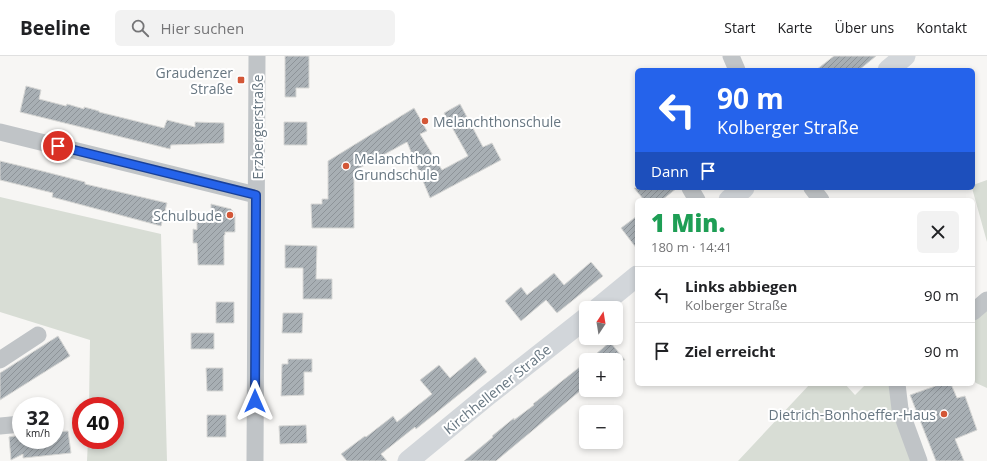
<!DOCTYPE html>
<html lang="de">
<head>
<meta charset="utf-8">
<style>
  body { margin:0; font-family:"Open Sans",sans-serif; background:#f2f2f2; color:#202124; height:100vh; display:flex; flex-direction:column; font-size:15px; white-space:nowrap }
  * { box-sizing:border-box; margin:0 }
  p { font-size:13px; color:#757577 }
  .icon { flex:none; width:22px; height:22px; fill:none; stroke:currentColor; stroke-width:2; stroke-linecap:round; stroke-linejoin:round }
  .map { position:relative; flex:1; overflow:hidden }
  .side { position:absolute; left:635px; top:142px; width:340px; height:188px; display:flex; flex-direction:column; background:#fff; border-radius:6px; box-shadow:0 2px 6px #0003 }
  .side>* { flex:none }
  .hud { position:absolute; left:635px; top:12px; width:340px; height:122px; border-radius:6px; box-shadow:0 2px 6px #0003; background:#2563eb; color:#fff; overflow:hidden }
  .needle { width:26px; rotate:12deg }
  .buttons { position:absolute; left:579px; top:245px; display:grid; gap:8px }
  .buttons a { display:grid; place-items:center; width:44px; height:44px; border-radius:6px; background:#fff; box-shadow:0 2px 6px #0003; font-size:20px }
  .speed { position:absolute; left:12px; top:341px; display:flex; gap:8px; font-size:20px; font-weight:700; text-align:center }
  .speed>* { display:grid; place-content:center; width:52px; height:52px; border-radius:50%; background:#fff; box-shadow:0 2px 6px #0003; line-height:1 }
  .speed small { font-size:10px; font-weight:400 }
  .speed .limit { border:6px solid #d22; background:#fff; color:#111 }
  .pin { position:absolute; display:grid; place-items:center; width:34px; height:34px; color:#fff; margin:-17px; border:2px solid #fff; border-radius:50%; box-shadow:0 1px 4px #0007 }
  .me { position:absolute; width:44px; margin:-22px; rotate:0deg; stroke-linejoin:round; filter:drop-shadow(0 0 3px #0008) }
  .turn { display:flex; align-items:center; gap:14px; height:84px; padding:0 16px; font-size:18px }
  .turn .icon { width:52px; height:52px; stroke-width:2.5 }
  .turn b { display:block; font-size:28px; line-height:34px }
  .then { display:flex; align-items:center; height:38px; padding:0 16px; background:#0003; gap:8px; font-size:15px }
  .round { display:grid; place-items:center; flex:none; width:42px; height:42px; border-radius:6px; background:#f2f2f2 }
  .overview { display:flex; align-items:center; justify-content:space-between; height:68px; padding:0 16px }
  h1 { font-size:24px; font-weight:800; line-height:30px; color:#1e9e55 }
  ul { padding:0; list-style:none }
  li { display:flex; align-items:center; gap:12px; height:56px; padding:0 16px; border-top:1px solid #e0e0e0 }
  li div { flex:1 }
  li b { display:block; font-size:15px }
  li em { font-style:normal }
  header { display:flex; align-items:center; gap:24px; box-sizing:border-box; height:56px; padding:0 20px; background:#fff; border-bottom:1px solid #e0e0e0 }
  header strong { font-size:19px }
  nav { display:flex; gap:22px; margin-inline-start:auto; font-size:14px }
  .search { width:280px; height:36px; background:#f2f2f2; display:flex; align-items:center; gap:10px; box-sizing:border-box; padding:0 14px; border-radius:6px; color:#757577; font-size:15px }
  .map>svg:first-child { display:block }
</style>
</head>
<body>
<header>
<strong>Beeline</strong>
<div class="search"><svg class="icon" aria-label="search" viewBox="0 0 24 24"><circle cx="10" cy="10" r="6"/><path d="M15 15l6 6"/></svg>Hier suchen</div>
<nav><a>Start</a><a>Karte</a><a>Über uns</a><a>Kontakt</a></nav>
</header>
<div class="map">
<svg width="987" height="405" viewBox="0 0 987 405">
  <defs>
    <pattern id="building-hatch" width="6" height="6" patternUnits="userSpaceOnUse"><rect width="6" height="6" fill="#a8afb4"/><path d="M-1 1l2-2M0 6l6-6M5 7l2-2" fill="none" stroke="#8d9398"/></pattern>
  </defs>
  <rect width="100%" height="100%" fill="#f7f6f4"/>
  <path fill="#d8ddd5" d="M987,124V186L972,132H973V129Z
    M0,141L161,178L167,405H87L88,384H115V350H89L90,284L0,256Z
    M987,252V332L976,327L973,324V264Z
    M810,328H845L855,339L866,328H892L911,405H738Z"/>
  <path fill="url(#building-hatch)" stroke="#d8d8d6" d="M285,0H309V32H296V41H285Z
    M834,0H876L859,14H816Z
    M26,30L41,34L39,43L66,50L67,48L84,53V51L99,55V56L164,72L167,64L195,71V66L224,67V87L171,89L170,93L20,56Z
    M460,48L483,91L492,87L501,104L430,142L407,86L354,115V172H312L311,148H322V143H328V105L414,52L427,75L420,78L442,114L468,100L444,57Z
    M284,66H307V89H284Z
    M0,105L42,115L85,126V128L167,147L161,170L52,141L53,137L0,124Z
    M634,132H677L662,144H644Z
    M211,148L231,153L235,158V176H225V179H224V209H198L197,187H193V173L197,174V166H211Z
    M637,160V193L621,172Z
    M285,189L317,190L316,223H332V243H303V212H285Z
    M591,206L603,220L557,257L546,244L521,265L505,245L521,231L527,239L554,217L564,229Z
    M216,246H234V267H216Z
    M283,257H303L302,277H282Z
    M191,277H214V293H191Z
    M58,280L70,300L0,344V317Z
    M610,286L625,304H589Z
    M475,301L487,316L416,373L415,371L381,398L387,405H347L341,398L365,380L366,381L393,360L397,366L432,338L420,324L439,309L450,322Z
    M288,303H312V316H304V339L281,340L282,308H288Z
    M586,306V330L496,405H464L493,381L492,380L514,362V364L534,349L533,348Z
    M206,312H223V335H207Z
    M941,328H951L957,342L965,340L977,374L955,383L964,405H936L910,339Z
    M207,359H226V381H207Z
    M306,369L307,387L280,388L279,370Z
    M68,375L71,397L23,402V398L11,404L9,381L21,379V384H55V376Z"/>
  <g fill="none" stroke-linecap="round" stroke-linejoin="round">
    <path stroke="#c0c4c7" stroke-width="17" d="M731,0L737,14
      M0,76L256,139
      M690,132L697,144
      M812,132L821,144
      M973,256L987,244
      M0,304L38,279
      M897,328L900,353L919,405
      M0,370L21,368
      M255,405L257,0"/>
    <path stroke="#d2d6da" stroke-width="21" d="M888,14L905,0
      M729,144L744,132
      M598,252L637,220
      M408,405L487,340L586,262"/>
  </g>
  <g fill="none" stroke-linecap="round" stroke-linejoin="round">
    <g stroke="#184099" stroke-width="10">
      <path id="route" d="M58,90L256,139L255,345"/>
    </g>
    <use href="#route" stroke="#2563eb" stroke-width="7"/>
  </g>
  <g fill="#d35737" stroke="#fff" stroke-width="1.5">
    <rect x="237" y="20" width="8" height="8" rx="2"/>
    <circle cx="425" cy="65" r="4"/>
    <circle cx="346" cy="110" r="4"/>
    <circle cx="230" cy="159" r="4"/>
    <circle cx="944" cy="358" r="4"/>
  </g>
  <g text-anchor="middle" dominant-baseline="central" stroke-width="4" stroke-linejoin="round" paint-order="stroke">
    <g font-size="14" fill="#687782" stroke="#fff" text-anchor="end">
      <text x="233" y="16">Graudenzer<tspan x="233" dy="16">Straße</tspan></text>
      <text x="433" y="65" text-anchor="start">Melanchthonschule</text>
      <text x="354" y="102" text-anchor="start">Melanchthon<tspan x="354" dy="16">Grundschule</tspan></text>
      <text x="222" y="159">Schulbude</text>
      <text x="936" y="358">Dietrich-Bonhoeffer-Haus</text>
    </g>
    <g font-size="14" fill="#687782" stroke="#fff">
      <text transform="translate(257 71) rotate(-90)">Erzbergerstraße</text>
      <text transform="translate(497 333) rotate(-39)">Kirchhellener Straße</text>
    </g>
  </g>
</svg>
<div class="buttons">
<a><svg class="needle" viewBox="-14 -14 28 28"><path d="M0-13l5 13h-10z" fill="#e53935"/><path d="M0 13l5-13h-10z" fill="#757577"/></svg></a>
<a>+</a>
<a>−</a>
</div>
<div class="speed"><div>32<small>km/h</small></div><div class="limit">40</div></div>
<div class="pin" style="left:58px;top:90px;background:#d93025"><svg class="icon" aria-label="arrive" viewBox="0 0 24 24"><path d="M6 21V4h12l-3 4 3 4H6"/></svg></div>
<svg class="me" style="left:255px;top:345px" viewBox="-20 -20 40 40"><path d="M0-17L14 15 0 8-14 15z" fill="#2563eb" stroke="#fff" stroke-width="4"/></svg>
<div class="hud">
<div class="turn"><svg class="icon" aria-label="left" viewBox="0 0 24 24"><path d="M17 20v-9H6M10 6l-5 5 5 5"/></svg><div><b>90 m</b>Kolberger Straße</div></div>
<div class="then">Dann<svg class="icon" aria-label="arrive" viewBox="0 0 24 24"><path d="M6 21V4h12l-3 4 3 4H6"/></svg></div>
</div>
<section class="side">
<div class="overview"><div><h1>1 Min.</h1><p>180 m · 14:41</p></div><a class="round"><svg class="icon" aria-label="close" viewBox="0 0 24 24"><path d="M6 6l12 12M18 6L6 18"/></svg></a></div>
<ul>
<li><svg class="icon" aria-label="left" viewBox="0 0 24 24"><path d="M17 20v-9H6M10 6l-5 5 5 5"/></svg><div><b>Links abbiegen</b><p>Kolberger Straße</p></div><em>90 m</em></li>
<li><svg class="icon" aria-label="arrive" viewBox="0 0 24 24"><path d="M6 21V4h12l-3 4 3 4H6"/></svg><div><b>Ziel erreicht</b></div><em>90 m</em></li>
</ul>
</section>
</div>
</body>
</html>
